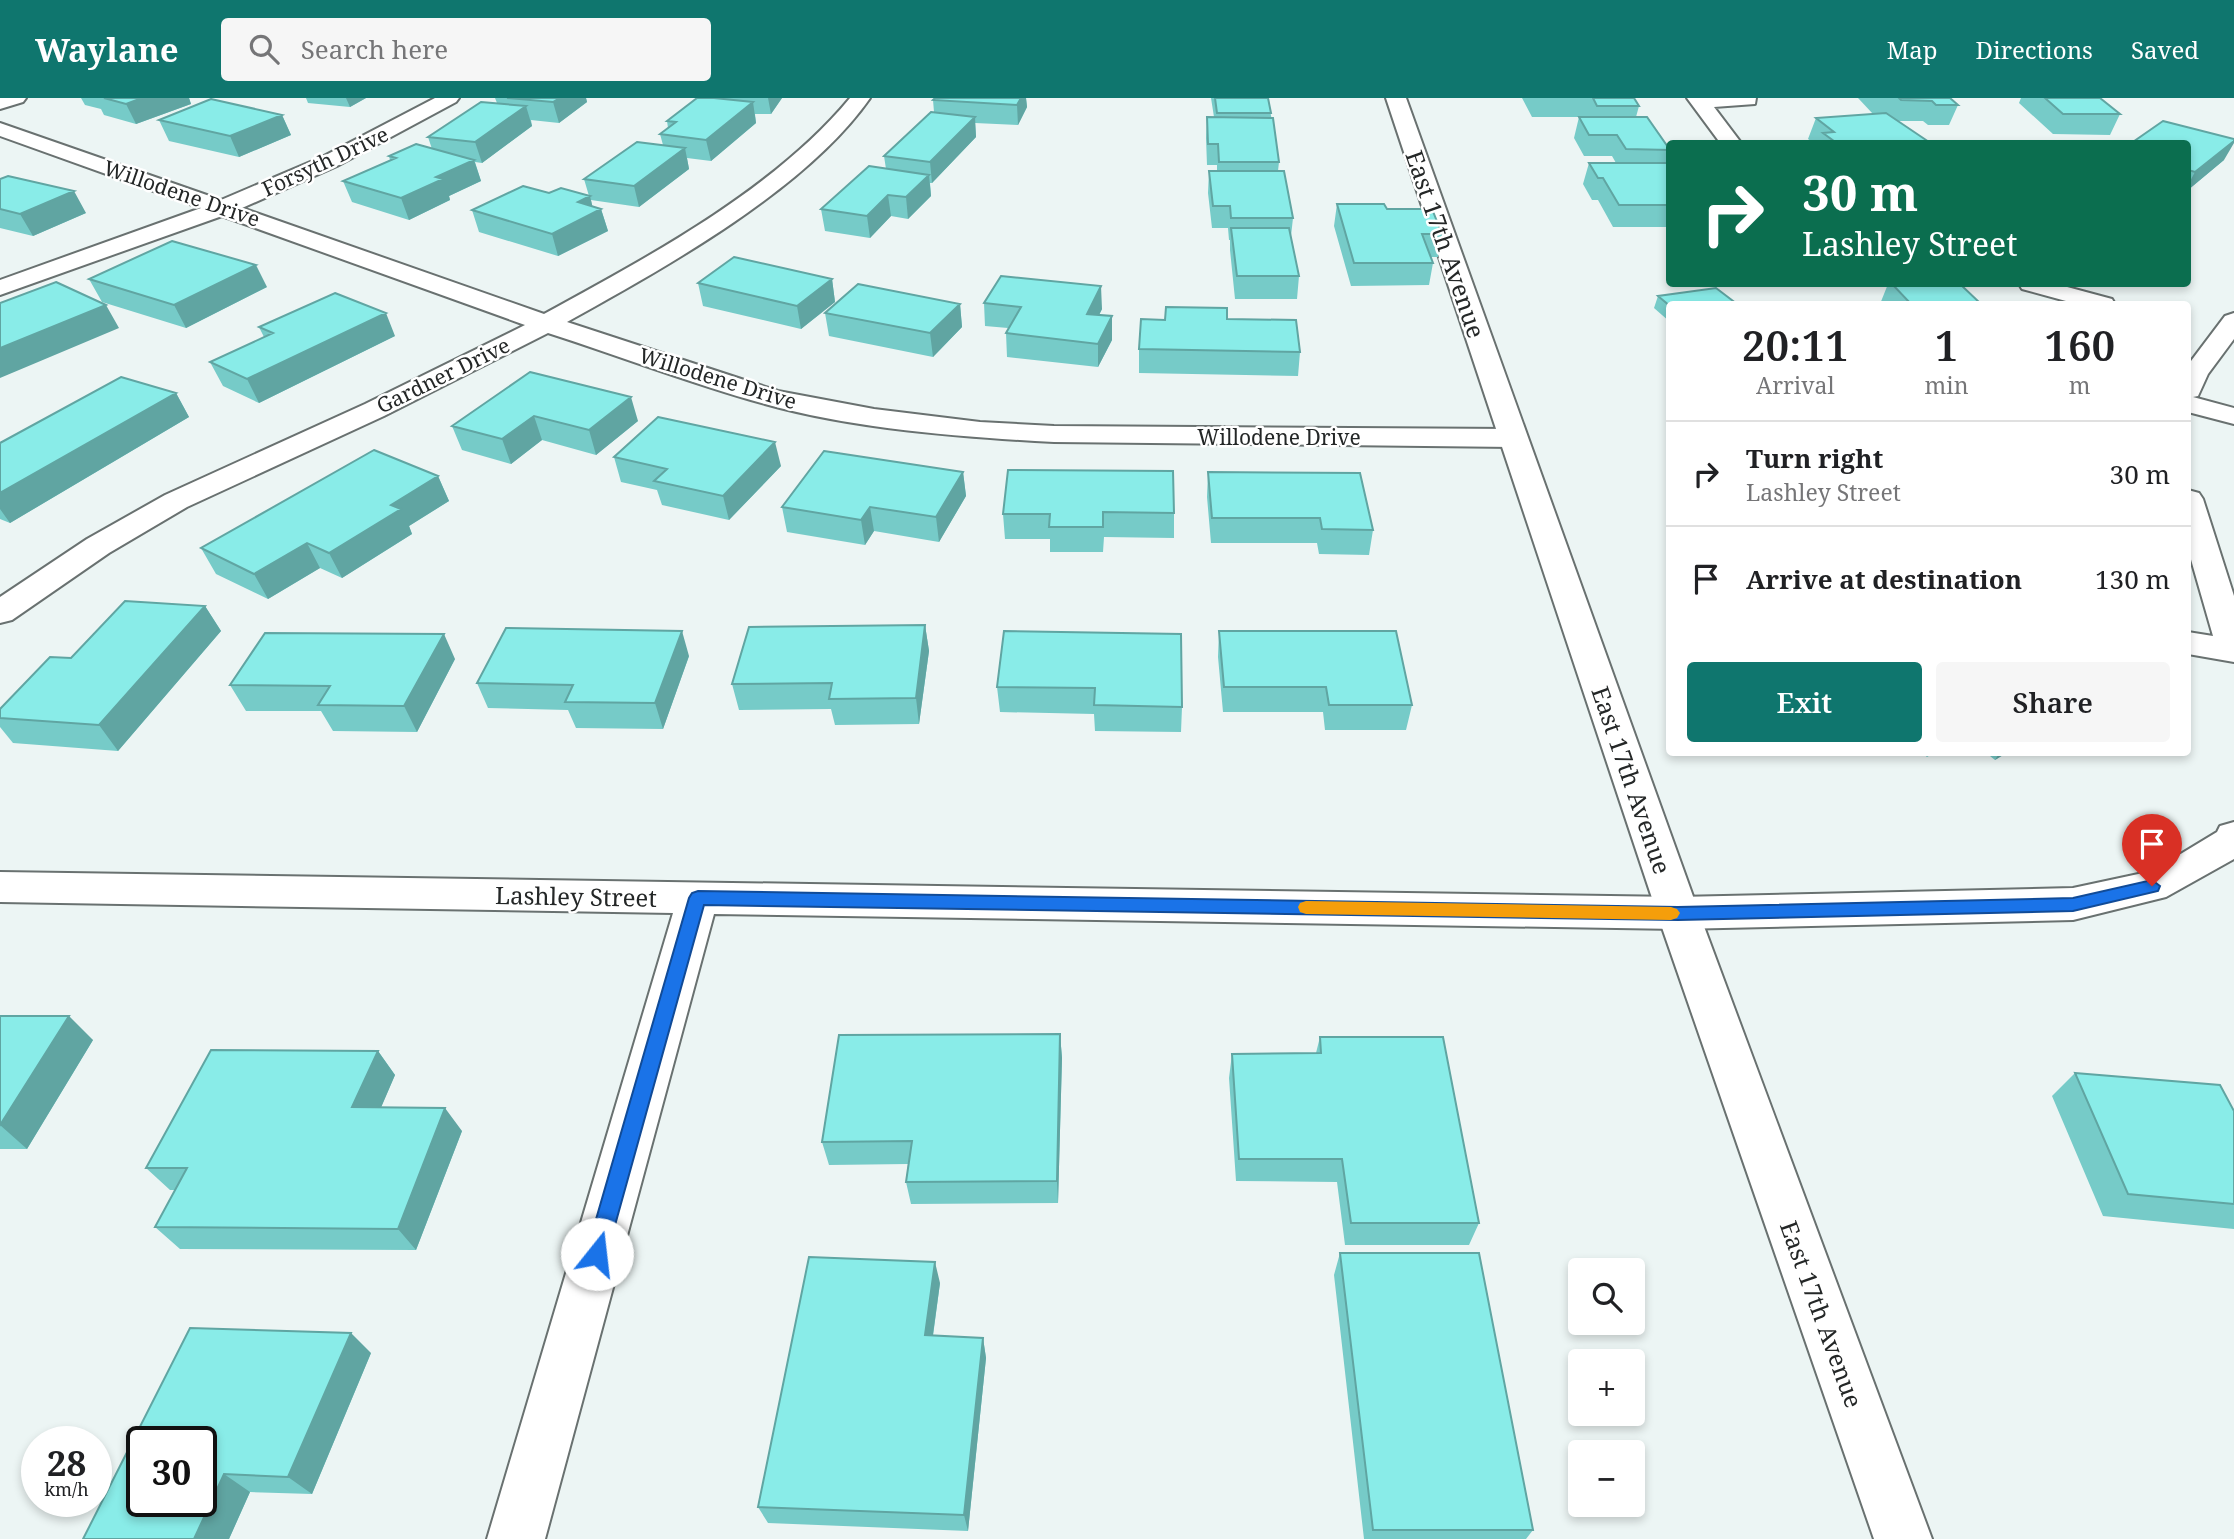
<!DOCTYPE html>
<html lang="en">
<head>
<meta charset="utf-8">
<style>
  body { margin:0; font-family:"Noto Serif",serif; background:#f6f6f6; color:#202124; height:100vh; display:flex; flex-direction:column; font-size:26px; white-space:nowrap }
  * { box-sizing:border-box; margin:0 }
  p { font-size:23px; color:#757577 }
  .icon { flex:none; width:38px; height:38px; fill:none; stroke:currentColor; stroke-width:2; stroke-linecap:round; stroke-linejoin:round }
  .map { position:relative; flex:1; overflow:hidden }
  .panel { position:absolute; left:1666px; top:203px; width:525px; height:455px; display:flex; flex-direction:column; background:#fff; border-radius:7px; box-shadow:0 4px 10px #0003 }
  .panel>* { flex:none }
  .banner { position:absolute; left:1666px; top:42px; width:525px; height:147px; border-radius:7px; box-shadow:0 4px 10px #0003; background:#0b6e4f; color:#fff; overflow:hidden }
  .controls { position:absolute; left:1568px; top:1160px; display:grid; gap:14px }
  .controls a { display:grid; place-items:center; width:77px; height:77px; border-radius:7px; background:#fff; box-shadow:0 4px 10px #0003; font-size:35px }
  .speed { position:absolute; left:21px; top:1328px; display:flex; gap:14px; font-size:35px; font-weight:700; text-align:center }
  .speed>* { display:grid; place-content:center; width:91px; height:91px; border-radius:50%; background:#fff; box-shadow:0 4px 10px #0003; line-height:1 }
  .speed small { font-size:18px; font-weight:400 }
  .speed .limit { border:4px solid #111; border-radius:10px; background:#fff; color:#111 }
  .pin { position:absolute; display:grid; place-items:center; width:60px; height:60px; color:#fff; margin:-72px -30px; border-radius:50% 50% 50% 0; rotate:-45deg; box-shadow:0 0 7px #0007 }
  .pin .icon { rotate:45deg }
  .me { position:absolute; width:77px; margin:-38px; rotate:16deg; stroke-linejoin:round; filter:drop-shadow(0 0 5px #0008) }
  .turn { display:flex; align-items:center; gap:24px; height:147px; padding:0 21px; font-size:32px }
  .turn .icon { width:91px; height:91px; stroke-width:2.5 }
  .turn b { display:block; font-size:49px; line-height:60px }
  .eta { display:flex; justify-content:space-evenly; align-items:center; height:119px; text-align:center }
  .eta b { font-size:42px; font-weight:600; line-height:49px }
  .primary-button { display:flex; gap:14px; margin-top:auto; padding:14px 21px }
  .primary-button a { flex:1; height:80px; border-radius:7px; background:#0f766e; color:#fff; font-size:28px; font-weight:600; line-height:80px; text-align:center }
  .primary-button a+a { background:#f6f6f6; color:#202124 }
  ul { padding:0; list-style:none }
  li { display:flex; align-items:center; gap:21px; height:105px; padding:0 21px; border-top:2px solid #e0e0e0 }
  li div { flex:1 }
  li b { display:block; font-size:26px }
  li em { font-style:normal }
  header { display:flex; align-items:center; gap:42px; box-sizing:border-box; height:98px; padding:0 35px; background:#0f766e; color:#fff }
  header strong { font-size:33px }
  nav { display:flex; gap:38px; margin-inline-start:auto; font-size:24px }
  .search { width:490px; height:63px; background:#f6f6f6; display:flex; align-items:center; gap:18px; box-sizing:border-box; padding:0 24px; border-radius:7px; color:#757577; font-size:26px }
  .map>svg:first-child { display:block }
</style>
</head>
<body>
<header>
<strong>Waylane</strong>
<div class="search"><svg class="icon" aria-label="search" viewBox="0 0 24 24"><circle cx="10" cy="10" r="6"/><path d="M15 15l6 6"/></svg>Search here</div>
<nav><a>Map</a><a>Directions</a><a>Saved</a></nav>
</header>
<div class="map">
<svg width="2234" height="1441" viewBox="0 0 2234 1441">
  <rect width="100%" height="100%" fill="#ecf5f4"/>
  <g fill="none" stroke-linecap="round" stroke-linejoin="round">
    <g stroke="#697170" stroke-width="4">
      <path id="minor" d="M0,0H26L23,4L0,11Z
        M435,0H459L456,4L337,68L242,110L544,216C648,159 774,92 850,0H870C806,92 664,170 567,224L778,293L874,311L980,324L1054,328L1513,331L1523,334L1527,340L1523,346L1513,349L1054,344C961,339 854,331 765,306C692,286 620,258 548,235L384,318L187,409L109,455L12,522L0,525V499L87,441L165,397L365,306L525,227L222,118L0,197V182L201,110L0,38V25L221,102L322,59Z
        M1687,0H1756L1755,6L1714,9L1742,46H1721Z
        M2019,186H2056L2112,201L2115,206H2077L2022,191Z
        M2234,215V241L2208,276L2198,298L2193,299L2234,310V326L2188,314V267L2225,218Z
        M2188,392L2199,395L2203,401L2234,498V564L2188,556V534L2213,538L2188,451Z
        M2234,724V761L2166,799L2073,822L1678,831L714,816L545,1441H487L673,815L0,804V774L1678,799L2073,790L2143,775L2179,757L2217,734L2220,728Z"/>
    </g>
    <g stroke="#697170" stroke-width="4">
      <path id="major" d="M1386,0H1406L1699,815L1932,1441H1874L1657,815Z"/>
    </g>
    <use href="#minor" fill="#fff" fill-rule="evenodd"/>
    <use href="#major" fill="#fff" fill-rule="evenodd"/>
  </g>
  <path fill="#76cbc8" d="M81,0H189L191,6L136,26L104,17L101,11L85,7Z
    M306,0H366L350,9L308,5Z
    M495,0H586L587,4L559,25L531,22L532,28L482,65L475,64L481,83L449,98L450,102L409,122L352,104L343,83L390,62L389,58L432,51L428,39L497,5Z
    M723,0H782L771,16H755L756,25L711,63L687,60L689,71L639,109L591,102L592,108L601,111L608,133L558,158L479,134L472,112L589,98L584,81L663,47L660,36L668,30L667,23L724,1Z
    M935,0H1026L1027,9L1018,27L975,25L976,39L932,85H930L931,98L908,121L891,118L870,140L825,133L821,111L886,71L884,58L934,14L933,2Z
    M1211,0H1268L1279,64L1278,73L1293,120L1291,138L1299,178L1297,201H1235L1230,152V142H1229L1228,130H1212L1208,95L1209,73H1217V67H1207L1206,40L1207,19H1214Z
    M1522,0H1634L1639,8L1636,19L1670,51L1666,65H1670V129H1613L1598,102H1592L1583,86L1589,65H1616L1612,58H1584L1574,40L1579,19H1587H1532Z
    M1858,0H1950L1958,7L1949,27H1928L1923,23H1897L1929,44V46H1815L1808,41L1816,20L1873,16Z
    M2021,0H2100L2120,16L2110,37L2053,36L2019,5Z
    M282,17L291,37L239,59L169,43L159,22Z
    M2188,46L2224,62L2188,92Z
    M0,81L86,115L33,138L0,130Z
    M1337,106L1387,111L1442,136L1438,159H1431L1433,165L1429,187L1351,188L1334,128Z
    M89,181L267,189L186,230L102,204Z
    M832,181L835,204L801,231L703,208L698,185Z
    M1888,186H1960L1981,206H1880Z
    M1658,198L1670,206V224L1654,210Z
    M984,205L1102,211L1099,217L1112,242L1098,269L1007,259L1006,235L1008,230L985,228Z
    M960,206L962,229L933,259L829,238L825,215Z
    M1227,221L1300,254L1298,278L1139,275V251Z
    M259,229L395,238L259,305L223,288L210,264L264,239Z
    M530,274L638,323L596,357L542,342L511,366L462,352L452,328Z
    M176,295L189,319L10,425L0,421V345Z
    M614,359L781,368L729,422L662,407L657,392L621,384Z
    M1008,372L1174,415V440L1104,439L1103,454H1050V441H1005L1003,416Z
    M963,374L966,398L939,444L874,433L865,447L787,434L782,409Z
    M1208,374L1373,432L1369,457L1319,456L1317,445H1211L1207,399Z
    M438,378L449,403L409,428L412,436L342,480L320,470L268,501L216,476L201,450Z
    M205,508L221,533L118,653L13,645L0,629V611L71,560Z
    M925,527L929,553L919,626L835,627L831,611L739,612L732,586Z
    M1219,533L1412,607L1406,632H1325L1323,614H1223L1218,559Z
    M1181,536L1182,609L1181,634L1095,633L1094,616L1000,614L997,589Z
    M689,558L663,631L576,630L568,612L488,610L477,585Z
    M455,561L417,634L333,633L321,613H246L230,587Z
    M1921,654H1936L1927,659Z
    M1985,654H2008L1995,662Z
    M0,918L93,942L27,1051H0Z
    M1060,936L1062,960L1058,1105L911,1106L906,1084L908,1066L829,1067L822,1044Z
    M1320,939L1479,1125L1469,1147H1345L1337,1084L1236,1083L1229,980L1232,956L1316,955Z
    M378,953L395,977L381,1009L462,1033L416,1152L180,1151L155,1129L175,1092H170L146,1070Z
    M2075,975L2234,1013V1131L2103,1118L2052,998Z
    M1340,1155L1533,1432L1526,1441H1364L1334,1177Z
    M940,1185L933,1238L983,1240L986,1260L968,1433L768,1425L758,1409Z
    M371,1255L312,1396L250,1394L229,1441H83Z"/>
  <path fill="#60a5a2" d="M142,0H189L191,6L136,26L126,6Z
    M346,0H366L350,9Z
    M560,0H586L587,4L559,25L553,4Z
    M768,0H782L771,16Z
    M1021,0H1026L1027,9L1018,27L1017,7Z
    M753,4L756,25L711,63L706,42Z
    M526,8L532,28L482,65L475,44Z
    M282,17L291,37L239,59L230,38Z
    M975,19L976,39L932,85L930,64Z
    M2234,43V45L2224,62L2188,92V87L2195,74Z
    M685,50L689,71L639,109L634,88Z
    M474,62L481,83L449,98L450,102L409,122L401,100L436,79Z
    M929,77L931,98L908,121L906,99Z
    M74,93L86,115L33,138L20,116Z
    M888,97L891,118L870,140L867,118Z
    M590,98L594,115L601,111L608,133L558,158L552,136L578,104Z
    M256,167L267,189L186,230L174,207Z
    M832,181L835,204L801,231L797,208Z
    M1101,188L1102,211L1088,239L1087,216Z
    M960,206L962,229L933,259L930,235Z
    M106,207L119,230L0,280V250Z
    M386,215L395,238L259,305L247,281Z
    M1112,218V242L1098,269V246Z
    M176,295L189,319L10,425L0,411V395Z
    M631,299L638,323L596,357L589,332Z
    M534,318L542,342L511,366L502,341Z
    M775,344L781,368L729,422L723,398Z
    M963,374L966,398L939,444L936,419Z
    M438,378L449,403L409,428L412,436L342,480L329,455L391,407Z
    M870,409L874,433L865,447L861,422Z
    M307,445L320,470L268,501L254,476Z
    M205,508L221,533L118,653L99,627Z
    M925,527L929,553L919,626L916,600Z
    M682,533L689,558L663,631L655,605Z
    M444,536L455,561L417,634L404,608Z
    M2000,654H2008L1995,662Z
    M69,918L93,942L27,1051L0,1027Z
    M1060,936L1062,960L1058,1105L1057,1083Z
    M378,953L395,977L371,1033L352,1009Z
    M445,1010L462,1033L416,1152L398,1131Z
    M935,1164L940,1185L930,1258L925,1237Z
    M351,1235L371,1255L312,1396L288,1379Z
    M983,1240L986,1260L968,1433L964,1417Z
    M224,1376L250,1394L229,1441H194Z"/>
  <path fill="#89ece8" stroke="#60a5a2" stroke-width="2" fill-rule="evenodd" d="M104,0H142L126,6Z
    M507,0H560L553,4Z
    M697,0H714L753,4L706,42L660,36L676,24L667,23Z
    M935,0H1021L1017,7L933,2Z
    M1215,0H1268L1271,15H1217Z
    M1593,0H1634L1639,8H1597Z
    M1899,0H1950L1958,7H1936L1932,3L1901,2Z
    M2045,0H2100L2120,16H2063Z
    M211,1L282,17L230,38L159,22Z
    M481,4L526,8L475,44L428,39Z
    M931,14L975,19L930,64L884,58Z
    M1886,15L1929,44L1911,46H1838L1823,35L1834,34L1816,20Z
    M1207,19L1273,20L1279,64H1219L1218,46H1208Z
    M1579,19H1647L1670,52L1626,51L1617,37H1589Z
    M2163,23L2234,41V43L2195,74L2188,72V46H2130Z
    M637,44L685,50L634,88L584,81Z
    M416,46L474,62L436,79L443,81L401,100L343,83L396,60L389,58Z
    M1589,65H1670V107H1619L1603,80H1598Z
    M869,68L929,77L906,99L888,97L867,118L821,111Z
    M1209,73H1284L1293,120H1231L1230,108H1213Z
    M8,78L74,93L20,116L0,111V81Z
    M523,88L549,95L561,90L590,98L578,104L601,111L552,136L472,112Z
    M1337,106H1384L1387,111H1432L1442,136H1422L1433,165H1354Z
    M1231,130H1289L1299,178H1237Z
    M172,143L256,167L174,207L89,181Z
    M734,159L832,181L797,208L698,185Z
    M1001,178L1101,188L1087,216L1112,218L1098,246L1006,235L1021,209L984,205Z
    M56,184L106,207L0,250V205Z
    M858,186L960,206L930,235L825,215Z
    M1892,186H1960L1981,206H1911Z
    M1716,190L1737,206H1670V208L1658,198Z
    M335,195L386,215L247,281L210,264L273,235L259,229Z
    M1166,209L1227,210V221L1296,222L1300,254L1139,251L1141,221L1165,222Z
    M530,274L631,299L589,332L534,318L502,341L452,328Z
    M121,279L176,295L0,395V345Z
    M658,319L775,344L723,398L654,383L667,371L614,359Z
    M374,352L438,378L391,407L401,411L329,455L307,445L254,476L201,450Z
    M824,353L963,374L936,419L870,409L861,422L782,409Z
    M1008,372L1173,373L1174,415L1103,414V429H1049L1050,416H1003Z
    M1208,374L1360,375L1373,432L1322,431L1320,420H1212Z
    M125,503L205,508L99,627L0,620V611L50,559L71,560Z
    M925,527L916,600L829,601L832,585L732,586L749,529Z
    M506,530L682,533L655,605L565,604L573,587L477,585Z
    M1004,533L1181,536L1182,609L1094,607L1095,590L997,589Z
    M1219,533H1396L1412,607H1329L1326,589H1224Z
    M265,535L444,536L404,608L318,607L330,588L230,587Z
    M0,918H69L0,1027Z
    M1060,936L1057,1083L906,1084L912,1043L822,1044L839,937Z
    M1320,939H1443L1479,1125H1351L1342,1061H1239L1232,956L1321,955Z
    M211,952L378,953L352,1009L445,1010L398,1131L155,1129L187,1070H146Z
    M2075,975L2220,987L2234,1013V1106L2128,1096Z
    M1340,1155H1479L1533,1432H1373Z
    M809,1159L935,1164L925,1237L983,1240L964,1417L758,1409Z
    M190,1230L351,1235L288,1379L224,1376L194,1441H83ZM142,1344H201V1404H142Z"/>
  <path fill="#1a73e8" stroke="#114b97" stroke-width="2" d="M2152,782L2160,788L2158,793L2073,813L1678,822L704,807L607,1156L604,1163L597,1166L589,1163L586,1156L689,800L692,795L698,793L1678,809L2073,800Z"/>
  <path fill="#f59e0b" d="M1306,803L1671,809L1677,811L1680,815L1677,820L1671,822L1306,816L1300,814L1298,809L1300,805Z"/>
  <g text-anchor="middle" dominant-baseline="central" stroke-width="5" stroke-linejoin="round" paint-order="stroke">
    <g font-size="21" fill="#242727" stroke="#fff">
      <text transform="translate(325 63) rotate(-25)">Forsyth Drive</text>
      <text transform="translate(182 95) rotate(19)">Willodene Drive</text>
      <text transform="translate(443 277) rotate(-26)">Gardner Drive</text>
      <text transform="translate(718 280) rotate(17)">Willodene Drive</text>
      <text x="1279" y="339">Willodene Drive</text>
    </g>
    <g font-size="24" fill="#242727" stroke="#fff">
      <text transform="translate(1446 146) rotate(71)">East 17th Avenue</text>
      <text transform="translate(1632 682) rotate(71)">East 17th Avenue</text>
      <text transform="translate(576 798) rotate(1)">Lashley Street</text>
      <text transform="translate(1822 1216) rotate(70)">East 17th Avenue</text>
    </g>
  </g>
</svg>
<div class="controls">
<a><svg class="icon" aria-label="search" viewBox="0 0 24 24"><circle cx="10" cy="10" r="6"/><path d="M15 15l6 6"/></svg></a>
<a>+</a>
<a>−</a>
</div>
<div class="speed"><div>28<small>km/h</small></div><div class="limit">30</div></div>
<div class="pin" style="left:2152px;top:788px;background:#d93025"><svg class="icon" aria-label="arrive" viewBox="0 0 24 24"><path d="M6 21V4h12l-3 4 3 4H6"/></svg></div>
<svg class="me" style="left:597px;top:1156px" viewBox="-20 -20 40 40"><circle r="19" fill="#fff"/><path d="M0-13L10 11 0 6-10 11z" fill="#1a73e8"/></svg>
<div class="banner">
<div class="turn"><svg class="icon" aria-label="right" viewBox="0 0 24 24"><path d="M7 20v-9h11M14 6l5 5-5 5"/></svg><div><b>30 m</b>Lashley Street</div></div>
</div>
<section class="panel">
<div class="eta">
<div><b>20:11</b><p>Arrival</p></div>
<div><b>1</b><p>min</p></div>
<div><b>160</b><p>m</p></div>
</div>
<ul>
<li><svg class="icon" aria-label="right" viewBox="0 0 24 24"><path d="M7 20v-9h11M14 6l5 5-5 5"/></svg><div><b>Turn right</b><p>Lashley Street</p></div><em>30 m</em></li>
<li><svg class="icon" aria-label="arrive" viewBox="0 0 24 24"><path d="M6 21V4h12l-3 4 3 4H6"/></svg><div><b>Arrive at destination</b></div><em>130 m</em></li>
</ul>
<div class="primary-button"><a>Exit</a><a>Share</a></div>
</section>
</div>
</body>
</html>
